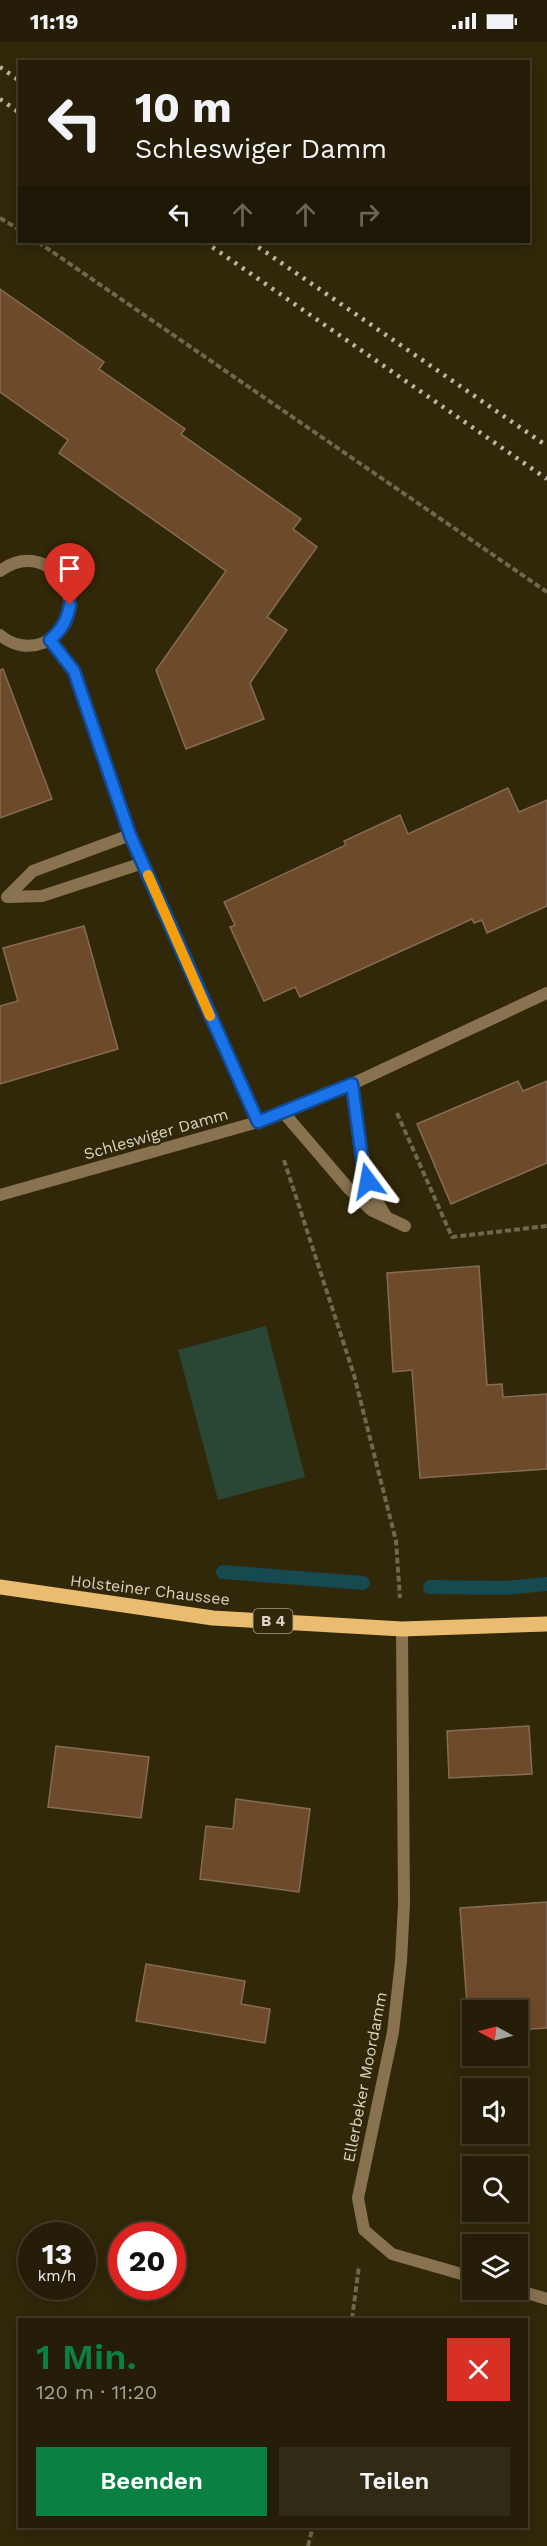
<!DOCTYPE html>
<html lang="de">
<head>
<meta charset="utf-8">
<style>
  body { margin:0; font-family:"Work Sans",sans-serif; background:#312a15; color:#f1f3f6; height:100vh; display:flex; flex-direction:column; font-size:22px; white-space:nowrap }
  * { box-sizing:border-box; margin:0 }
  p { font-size:20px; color:#a3a29b }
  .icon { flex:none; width:33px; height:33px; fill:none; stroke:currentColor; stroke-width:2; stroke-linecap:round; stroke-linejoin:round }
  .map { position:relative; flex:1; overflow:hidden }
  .side { position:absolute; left:18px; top:2276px; width:510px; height:210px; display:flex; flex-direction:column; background:#251d07; border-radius:0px; box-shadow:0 3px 15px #0003,0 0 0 2px #423b28 }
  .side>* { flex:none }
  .banner { position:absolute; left:18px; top:18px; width:512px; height:183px; border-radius:0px; box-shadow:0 3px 15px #0003,0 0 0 2px #423b28; background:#251d07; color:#f1f3f6; overflow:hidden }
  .needle { width:39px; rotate:277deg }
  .tools { position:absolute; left:462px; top:1958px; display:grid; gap:12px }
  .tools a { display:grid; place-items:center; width:66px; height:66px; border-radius:0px; background:#251d07; box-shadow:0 3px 15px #0003,0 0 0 2px #423b28; font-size:30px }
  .speed { position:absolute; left:18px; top:2180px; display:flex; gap:12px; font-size:30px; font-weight:700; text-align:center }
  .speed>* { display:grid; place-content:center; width:78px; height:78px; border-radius:50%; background:#251d07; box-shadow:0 3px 15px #0003,0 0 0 2px #423b28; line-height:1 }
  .speed small { font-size:15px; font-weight:400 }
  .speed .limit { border:9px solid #d22; background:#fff; color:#111 }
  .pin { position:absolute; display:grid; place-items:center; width:51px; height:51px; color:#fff; margin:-62px -26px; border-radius:50% 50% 50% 0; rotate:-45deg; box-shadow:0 0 6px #0007 }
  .pin .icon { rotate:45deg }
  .me { position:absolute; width:66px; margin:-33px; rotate:347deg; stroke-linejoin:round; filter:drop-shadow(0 0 4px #0008) }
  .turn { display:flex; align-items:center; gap:21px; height:126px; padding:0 18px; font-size:27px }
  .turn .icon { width:78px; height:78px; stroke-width:2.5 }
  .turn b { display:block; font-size:42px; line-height:51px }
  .lanes { display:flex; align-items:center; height:57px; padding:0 18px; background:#0003; justify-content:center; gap:30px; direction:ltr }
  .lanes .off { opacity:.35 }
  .round { display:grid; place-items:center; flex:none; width:63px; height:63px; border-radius:0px; background:#312a15 }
  .overview { display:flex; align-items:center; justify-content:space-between; height:102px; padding:0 18px }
  h1 { font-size:36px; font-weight:600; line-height:45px; color:#0b8043 }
  .button { display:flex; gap:12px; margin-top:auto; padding:12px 18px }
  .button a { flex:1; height:69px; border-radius:0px; background:#0b8043; color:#fff; font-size:24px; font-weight:600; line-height:69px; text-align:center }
  .button a+a { background:#312a15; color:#f1f3f6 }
  .status { display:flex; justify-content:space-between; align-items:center; height:42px; padding:0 30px; background:#251d07; direction:ltr }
  .status svg { height:16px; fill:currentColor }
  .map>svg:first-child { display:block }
</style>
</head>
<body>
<div class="status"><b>11:19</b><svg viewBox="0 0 49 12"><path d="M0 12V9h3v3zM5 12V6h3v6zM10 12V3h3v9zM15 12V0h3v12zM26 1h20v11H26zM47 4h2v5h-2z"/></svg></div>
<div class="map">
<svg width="547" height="2504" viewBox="0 0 547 2504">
  <rect width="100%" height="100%" fill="#312709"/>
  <path fill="#2a4736" d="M266,1284L305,1435L218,1458L178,1308Z"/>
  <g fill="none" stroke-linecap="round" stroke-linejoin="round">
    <path stroke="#164950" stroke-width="14" d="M223,1530L363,1541
      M430,1545L506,1546L547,1542"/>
  </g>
  <path fill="#6d4a29" stroke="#866c55" stroke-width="1.5" d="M0,247L104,320L99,327L185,387L181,392L301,477L293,487L317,505L267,575L287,588L250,641L264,677L186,707L156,628L226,529L59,411L68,398L0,350Z
    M3,627L52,757L0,776V628Z
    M508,746L519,770L547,758V864L487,891L482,878L474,881L472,877L300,955L295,945L264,959L230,885L235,883L224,860L346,803L344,799L400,773L408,792Z
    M84,884L118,1007L0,1042V964L18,959L3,906Z
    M518,1039L523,1049L547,1039V1121L451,1162L417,1082Z
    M479,1224L487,1343L502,1342L503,1355L547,1352V1427L420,1436L412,1328L393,1330L387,1231Z
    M529,1684L532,1732L449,1736L447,1689Z
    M56,1704L149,1715L141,1776L48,1765Z
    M236,1757L310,1767L299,1850L200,1837L206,1784L233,1787Z
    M547,1860V1986L518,1988V1968H472V1991H469L460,1866Z
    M146,1922L245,1939L241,1962L270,1967L265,2001L136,1979Z"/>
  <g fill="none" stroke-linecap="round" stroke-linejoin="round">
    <path stroke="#6f674e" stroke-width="4" stroke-dasharray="6 3" stroke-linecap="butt" d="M0,176L20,188
      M38,200L547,550
      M397,1071L452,1195L547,1184
      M284,1118L354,1333L396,1499L400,1556
      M352,2277L359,2224
      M308,2504L313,2484"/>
    <path stroke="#88724f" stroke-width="12" d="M7,855L42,854L143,821
      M7,855L33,829L130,793
      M352,1042C358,1091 358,1132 386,1174
      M283,1070L349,1147L371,1168L405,1184"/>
    <path stroke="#88724f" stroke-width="12" d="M0,529C53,490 102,575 43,601C28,607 12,603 0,593
      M50,598L74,629L130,793L258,1080
      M0,1153L258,1080L352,1042L547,951
      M402,1587L404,1862L401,1919L393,1990L358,2156L364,2188L392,2212L472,2235
      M514,2247L547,2257"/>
    <path stroke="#e9bc6f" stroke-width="15" d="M0,1545L213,1576L402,1587L547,1582"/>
    <path stroke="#bcb6a3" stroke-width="4.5" stroke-dasharray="3 6" stroke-linecap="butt" d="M0,25L20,39
      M0,57L20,71
      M205,200L547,437
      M251,200L547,404"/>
  </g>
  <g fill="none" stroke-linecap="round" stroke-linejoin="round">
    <g stroke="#114b97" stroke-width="15">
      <path id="route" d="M70,563C67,579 62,587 50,598L74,629L130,793L258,1080L352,1042L363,1124L368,1139"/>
    </g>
    <use href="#route" stroke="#1a73e8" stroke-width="10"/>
    <path stroke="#f59e0b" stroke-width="10" d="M148,833L210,974"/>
  </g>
  <g text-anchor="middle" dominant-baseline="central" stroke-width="4.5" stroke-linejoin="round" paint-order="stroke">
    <rect fill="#312709" stroke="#a7a08b" stroke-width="1.5" x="253.5" y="1567" width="39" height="24" rx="4.5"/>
    <g font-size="15" font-weight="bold" fill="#d9d4c3">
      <text x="273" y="1579">B 4</text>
    </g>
    <g font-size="16" fill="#d9d4c3" stroke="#312709">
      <text transform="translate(156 1092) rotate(-16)">Schleswiger Damm</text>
      <text transform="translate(150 1548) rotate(7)">Holsteiner Chaussee</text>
      <text transform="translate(365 2035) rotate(-79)">Ellerbeker Moordamm</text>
    </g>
  </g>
</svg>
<div class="tools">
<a><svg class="needle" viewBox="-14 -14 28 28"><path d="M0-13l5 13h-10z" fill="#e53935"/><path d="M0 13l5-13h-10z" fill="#a3a29b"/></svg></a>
<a><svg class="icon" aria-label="sound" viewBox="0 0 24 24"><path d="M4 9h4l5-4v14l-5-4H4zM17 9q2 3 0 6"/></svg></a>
<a><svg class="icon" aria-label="search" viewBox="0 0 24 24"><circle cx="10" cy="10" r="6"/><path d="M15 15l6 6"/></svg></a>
<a><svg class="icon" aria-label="layers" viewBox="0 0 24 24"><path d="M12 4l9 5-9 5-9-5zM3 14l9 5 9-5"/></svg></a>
</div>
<div class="speed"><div>13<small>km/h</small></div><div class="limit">20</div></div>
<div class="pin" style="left:70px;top:563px;background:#d93025"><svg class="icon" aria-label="arrive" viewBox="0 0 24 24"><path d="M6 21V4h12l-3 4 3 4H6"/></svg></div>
<svg class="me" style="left:368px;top:1139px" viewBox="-20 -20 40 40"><path d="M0-17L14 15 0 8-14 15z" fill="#1a73e8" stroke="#fff" stroke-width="4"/></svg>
<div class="banner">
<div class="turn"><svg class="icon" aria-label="left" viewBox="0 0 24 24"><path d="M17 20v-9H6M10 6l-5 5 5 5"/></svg><div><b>10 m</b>Schleswiger Damm</div></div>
<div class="lanes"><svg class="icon" aria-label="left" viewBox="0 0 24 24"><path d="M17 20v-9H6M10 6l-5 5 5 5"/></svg><svg class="icon off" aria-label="ahead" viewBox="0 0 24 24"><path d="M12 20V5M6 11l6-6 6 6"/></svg><svg class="icon off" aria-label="ahead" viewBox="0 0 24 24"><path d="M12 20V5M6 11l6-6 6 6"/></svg><svg class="icon off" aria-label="right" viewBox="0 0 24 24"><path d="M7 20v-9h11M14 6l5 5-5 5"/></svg></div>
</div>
<section class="side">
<div class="overview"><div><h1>1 Min.</h1><p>120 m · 11:20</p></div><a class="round" style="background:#d93025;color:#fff"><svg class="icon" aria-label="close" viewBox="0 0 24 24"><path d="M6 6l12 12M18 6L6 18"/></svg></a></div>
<div class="button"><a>Beenden</a><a>Teilen</a></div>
</section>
</div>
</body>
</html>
